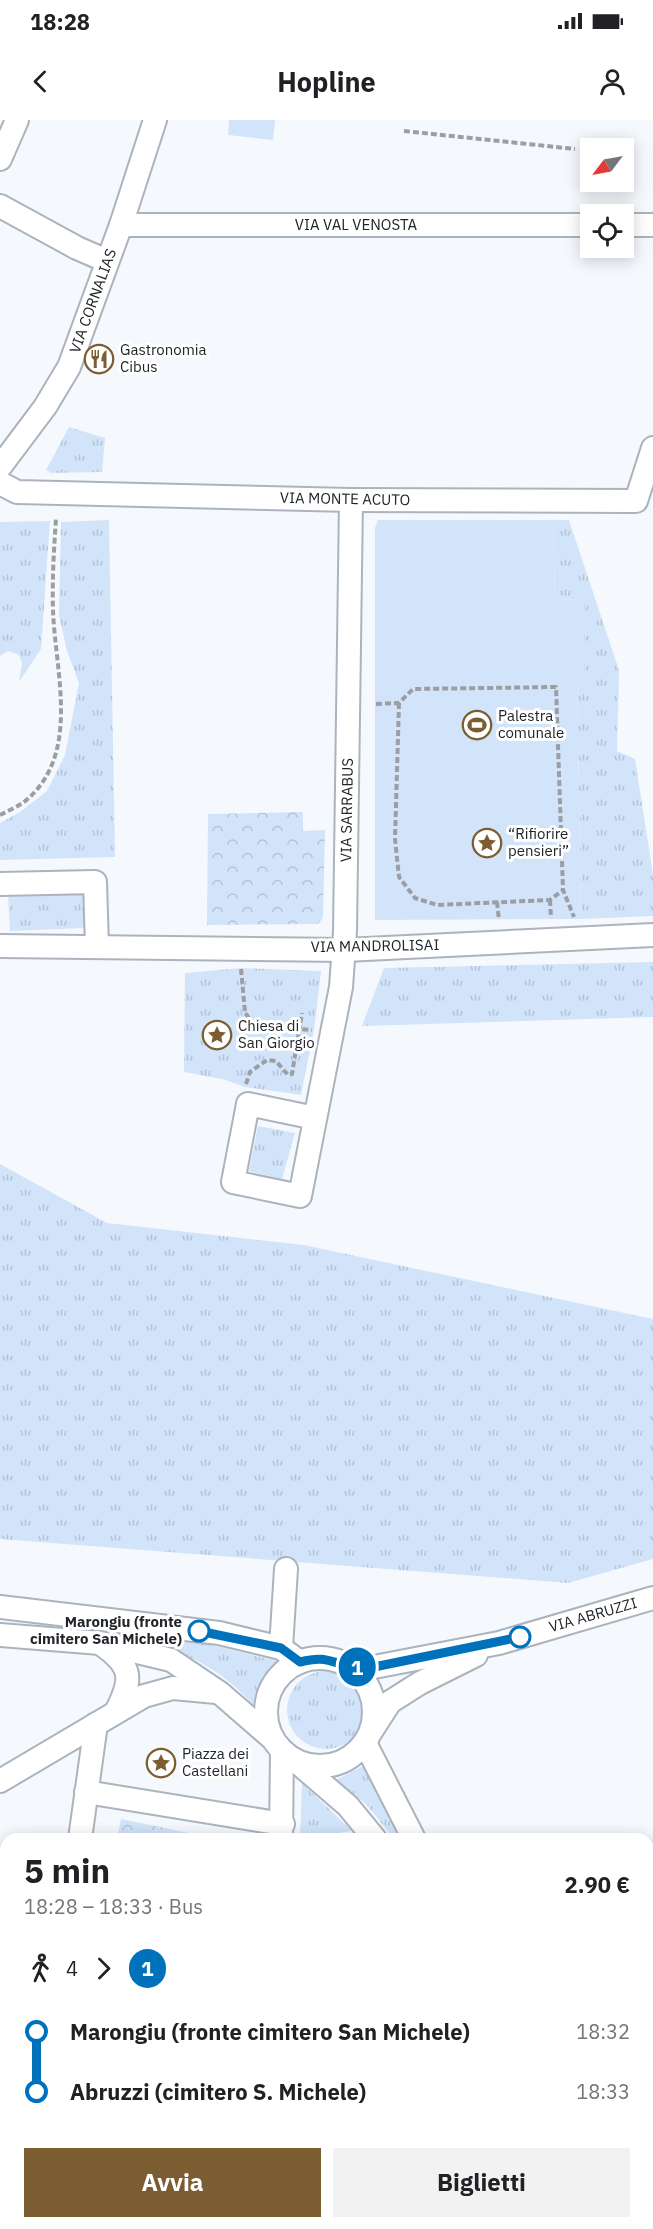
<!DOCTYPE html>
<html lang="it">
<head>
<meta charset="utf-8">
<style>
  body { margin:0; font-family:"IBM Plex Sans",sans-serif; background:#f2f2f2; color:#202124; height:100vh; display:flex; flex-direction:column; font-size:22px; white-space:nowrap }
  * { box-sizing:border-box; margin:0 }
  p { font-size:20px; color:#757577 }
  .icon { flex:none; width:33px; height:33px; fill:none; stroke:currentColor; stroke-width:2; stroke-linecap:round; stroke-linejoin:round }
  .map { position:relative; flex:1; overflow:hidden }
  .details { position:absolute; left:0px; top:1713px; width:654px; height:396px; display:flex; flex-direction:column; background:#fff; border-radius:18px 18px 0 0; box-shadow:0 3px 15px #0003 }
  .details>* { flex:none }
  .badge { padding:0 12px; border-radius:20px; font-size:21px; line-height:39px }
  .needle { width:39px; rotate:238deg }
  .fabs { position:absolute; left:580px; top:18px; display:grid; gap:12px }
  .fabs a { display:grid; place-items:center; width:54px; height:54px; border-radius:0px; background:#fff; box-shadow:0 3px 15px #0003; font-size:30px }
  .map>.badge { position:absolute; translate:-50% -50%; box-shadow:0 0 0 3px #fff }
  .legs { display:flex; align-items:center; gap:9px; height:66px; padding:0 24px; font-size:20px }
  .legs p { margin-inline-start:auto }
  .headline { display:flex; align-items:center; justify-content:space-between; height:102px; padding:0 24px }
  h1 { font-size:33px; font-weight:800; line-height:45px }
  .primary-button { display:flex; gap:12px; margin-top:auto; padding:12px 24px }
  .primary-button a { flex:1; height:69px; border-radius:0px; background:#7c5d32; color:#fff; font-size:24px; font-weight:800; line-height:69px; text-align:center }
  .primary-button a+a { background:#f2f2f2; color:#202124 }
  ul { padding:0 24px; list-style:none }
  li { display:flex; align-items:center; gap:21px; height:60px; font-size:22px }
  li i { display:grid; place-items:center; width:9px; height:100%; margin:0 8px; background:currentColor }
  li i::after { content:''; width:15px; height:15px; margin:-8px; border:4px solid; border-radius:50%; background:#fff }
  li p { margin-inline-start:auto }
  li:first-child i { background:linear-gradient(#0000 50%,currentColor 0) }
  li:last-child i { background:linear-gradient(currentColor 50%,#0000 0) }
  .status { display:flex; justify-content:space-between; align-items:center; height:42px; padding:0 30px; background:#fff; direction:ltr }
  .status svg { height:16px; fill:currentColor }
  header { display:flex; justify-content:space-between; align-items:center; height:78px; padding:0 24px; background:#fff; font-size:27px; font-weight:800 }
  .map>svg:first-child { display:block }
  .grass { fill:url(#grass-tufts) }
  .cemetery { fill:url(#cemetery-stones) }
  .park { fill:url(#park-crowns) }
  .garden { fill:#d2e4fa }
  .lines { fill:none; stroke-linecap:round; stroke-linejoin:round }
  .minor-casing { stroke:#abb4be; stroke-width:26 }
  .path { stroke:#9b9ea2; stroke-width:4; stroke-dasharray:6 3; stroke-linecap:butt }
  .minor { stroke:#fff; stroke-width:22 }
  .line-1-casing { stroke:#fff; stroke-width:14 }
  .line-1 { stroke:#0072bc; stroke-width:9 }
  .stop-1-dot { fill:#fff; stroke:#0072bc; stroke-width:3 }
  .labels { text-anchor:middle; stroke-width:6; stroke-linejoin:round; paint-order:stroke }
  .street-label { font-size:15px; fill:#212428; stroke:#fff }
  .poi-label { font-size:15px; fill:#212428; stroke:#fff; text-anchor:start }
  .stop-label { font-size:15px; font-weight:bold; fill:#212428; stroke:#fff; text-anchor:end }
</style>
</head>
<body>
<div class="status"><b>18:28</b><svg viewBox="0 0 49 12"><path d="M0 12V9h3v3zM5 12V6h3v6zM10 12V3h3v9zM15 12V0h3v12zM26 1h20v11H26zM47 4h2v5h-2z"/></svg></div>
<header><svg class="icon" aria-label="back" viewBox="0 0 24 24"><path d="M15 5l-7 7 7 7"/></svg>Hopline<svg class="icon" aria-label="person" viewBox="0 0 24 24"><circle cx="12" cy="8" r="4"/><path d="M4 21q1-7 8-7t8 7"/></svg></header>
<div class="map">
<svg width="653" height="2109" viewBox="0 0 653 2109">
  <defs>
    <pattern id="grass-tufts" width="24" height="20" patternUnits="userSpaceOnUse" patternTransform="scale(1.5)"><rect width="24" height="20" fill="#d2e4fa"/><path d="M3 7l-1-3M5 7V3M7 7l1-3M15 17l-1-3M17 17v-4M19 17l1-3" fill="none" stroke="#b4c3d6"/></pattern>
    <pattern id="cemetery-stones" width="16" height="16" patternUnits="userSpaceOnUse" patternTransform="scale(1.5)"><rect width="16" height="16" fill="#d2e4fa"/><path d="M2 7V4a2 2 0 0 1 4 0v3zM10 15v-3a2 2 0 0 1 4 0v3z" fill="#b4c3d6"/></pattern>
    <pattern id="park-crowns" width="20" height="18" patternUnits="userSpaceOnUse" patternTransform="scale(1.5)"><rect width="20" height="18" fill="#d2e4fa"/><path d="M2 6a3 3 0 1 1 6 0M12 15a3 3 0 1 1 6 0" fill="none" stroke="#b4c3d6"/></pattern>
  </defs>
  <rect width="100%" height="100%" fill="#f5f9fd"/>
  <g class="grass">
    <path d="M69,307L105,318L102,352L51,353L46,350Z"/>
    <path d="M109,400L115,737L0,740V703L20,692L47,671L65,635L79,563L67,531L59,495L61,402Z"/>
    <path d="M553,400H569L619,550L617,631L635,639L653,755V796L581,799L577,551L584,550V480L555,479Z"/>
    <path d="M50,401L41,529L19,562L22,543L19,535L8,531L0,536V402Z"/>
    <path d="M84,773L85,808L10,811L8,774Z"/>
    <path d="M653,842V897L362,906L384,848Z"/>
    <path d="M241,848L321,851L314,911L301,975L245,967L226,960L184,952L185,853Z"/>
    <path d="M258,1006L295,1013L282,1059L249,1051Z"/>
    <path d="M0,1044L107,1103L304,1125L653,1199V1439L568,1463L0,1419Z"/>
    <path d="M80,1502L182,1518L282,1542L266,1556L253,1585C208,1532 147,1519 80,1510Z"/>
    <circle cx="326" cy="1590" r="39"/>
    <path d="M369,1643L379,1677L403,1719H394L367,1685L336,1660Z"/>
    <path d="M302,1663L351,1710V1711L300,1719Z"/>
  </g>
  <path class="cemetery" d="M0,1855L6,1856V2103H614L618,2109H0Z"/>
  <g class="park">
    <path d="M303,692V711L325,710L323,798L318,804L207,805L208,694Z"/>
    <path d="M121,1699L218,1719H117Z"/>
  </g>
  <g class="garden">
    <path d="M229,0H275L273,20L228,15Z"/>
    <path d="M378,400H553L555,479L584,480V550L577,551L581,799L375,800V408Z"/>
  </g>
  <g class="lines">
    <g class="minor-casing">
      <g id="minor">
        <path d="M0,39L17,0"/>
        <path d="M0,86L77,128L107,141"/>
        <path d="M121,105H591"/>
        <path d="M624,105H653"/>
        <path d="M0,347L45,287L69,247L121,105L155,0"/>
        <path d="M0,363L17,372L351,380L636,381L653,328"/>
        <path d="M0,764L95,762L97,827"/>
        <path d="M0,826L345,830L653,815"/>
        <path d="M315,998L248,984L233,1062L300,1076L341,867L345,811L351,380"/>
        <path d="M0,1487L219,1513L281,1528L300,1542"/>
        <path d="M0,1515L100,1523L171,1540L220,1573L273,1619"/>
        <path d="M104,1526C133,1547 132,1560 117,1590"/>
        <path d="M281,1528L286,1449"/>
        <circle cx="320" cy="1592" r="54"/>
        <path d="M350,1547H374L499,1523L653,1478"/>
        <path d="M372,1610L390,1582L420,1563L476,1535"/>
        <path d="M365,1623L414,1719"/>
        <path d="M297,1642L348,1686L375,1719"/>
        <path d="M0,1661L144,1576L173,1568L216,1572"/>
        <path d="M86,1672L283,1704"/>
        <path d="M80,1719L96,1604"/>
        <path d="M281,1719L282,1631"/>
        <path d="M648,2076L653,2084"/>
        <path d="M637,2103L641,2109"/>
      </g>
    </g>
    <g class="path">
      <path d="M404,11L575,29"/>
      <path d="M399,583L395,719L399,757L415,778L437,785L550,780L563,770"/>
      <path d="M376,584L399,583L413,569L556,567L563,770L574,797"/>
      <path d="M0,695C8,691 17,687 24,682C82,636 55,552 53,490C52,460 54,429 56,398"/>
      <path d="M550,780L551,798"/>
      <path d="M497,782L499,800"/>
      <path d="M241,849L245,892L253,905L312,910"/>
      <path d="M246,964L250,952L267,940L276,941L288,955L292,954L302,893"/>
      <path d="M0,1885L6,1886"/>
      <path d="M390,2103L418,2109"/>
      <path d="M586,2103L590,2109"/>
      <path d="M115,2109L117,2103"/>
      <path d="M360,2109L361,2103"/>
    </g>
    <use href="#minor" class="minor"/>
  </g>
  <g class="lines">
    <g class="line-1-casing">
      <path id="line-1" d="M199,1511L281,1528L300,1542C325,1536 327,1541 349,1546C357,1548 366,1547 374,1547L520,1517"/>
    </g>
    <use href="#line-1" class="line-1"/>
  </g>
  <defs>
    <g id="restaurant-ring" transform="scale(1.5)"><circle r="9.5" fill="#fff" stroke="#7c5d32" stroke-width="1.5"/><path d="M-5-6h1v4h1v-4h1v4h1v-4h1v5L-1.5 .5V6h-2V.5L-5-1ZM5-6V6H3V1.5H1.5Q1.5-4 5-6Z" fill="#7c5d32"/></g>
    <g id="stadium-ring" transform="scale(1.5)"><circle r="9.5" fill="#fff" stroke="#7c5d32" stroke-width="1.5"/><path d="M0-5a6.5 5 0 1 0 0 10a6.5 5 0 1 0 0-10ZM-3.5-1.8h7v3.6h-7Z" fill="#7c5d32"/></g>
    <g id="sight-ring" transform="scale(1.5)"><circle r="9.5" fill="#fff" stroke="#7c5d32" stroke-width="1.5"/><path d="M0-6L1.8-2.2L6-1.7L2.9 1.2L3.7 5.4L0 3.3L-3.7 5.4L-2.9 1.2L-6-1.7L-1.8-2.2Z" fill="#7c5d32"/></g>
  </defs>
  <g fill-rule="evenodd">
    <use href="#restaurant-ring" x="99" y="239"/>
    <use href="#stadium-ring" x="477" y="605"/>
    <use href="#sight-ring" x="487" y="723"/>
    <use href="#sight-ring" x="217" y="915"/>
    <use href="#sight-ring" x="161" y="1643"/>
  </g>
  <g class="stop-1-dot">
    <circle cx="199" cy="1511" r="10"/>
    <circle cx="520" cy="1517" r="10"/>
  </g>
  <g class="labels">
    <g class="street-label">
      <text x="356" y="110">VIA VAL VENOSTA</text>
      <text transform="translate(93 181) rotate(-70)" y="5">VIA CORNALIAS</text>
      <text transform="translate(345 379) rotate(1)" y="5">VIA MONTE ACUTO</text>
      <text transform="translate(347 690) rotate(-89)" y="5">VIA SARRABUS</text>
      <text transform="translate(375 826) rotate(-1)" y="5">VIA MANDROLISAI</text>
      <text transform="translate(593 1495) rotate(-16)" y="5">VIA ABRUZZI</text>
    </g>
    <g class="poi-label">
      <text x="120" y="235">Gastronomia<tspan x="120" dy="17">Cibus</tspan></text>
      <text x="498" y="601">Palestra<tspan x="498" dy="17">comunale</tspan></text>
      <text x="508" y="719">“Rifiorire<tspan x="508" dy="17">pensieri”</tspan></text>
      <text x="238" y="911">Chiesa di<tspan x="238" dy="17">San Giorgio</tspan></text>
      <text x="182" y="1639">Piazza dei<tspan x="182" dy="17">Castellani</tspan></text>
    </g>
    <g class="stop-label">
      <text x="182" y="1507">Marongiu (fronte<tspan x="182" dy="17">cimitero San Michele)</tspan></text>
    </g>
  </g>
</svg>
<div class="fabs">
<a><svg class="needle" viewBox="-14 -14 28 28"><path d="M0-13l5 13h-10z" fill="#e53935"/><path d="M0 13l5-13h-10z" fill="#757577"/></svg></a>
<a><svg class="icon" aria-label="locate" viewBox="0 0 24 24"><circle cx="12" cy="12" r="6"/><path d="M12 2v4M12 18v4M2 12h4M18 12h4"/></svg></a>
</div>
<b class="badge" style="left:357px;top:1547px;background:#0072bc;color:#fff">1</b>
<section class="details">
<div class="headline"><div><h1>5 min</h1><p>18:28 – 18:33 · Bus</p></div><b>2.90 €</b></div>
<div class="legs"><svg class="icon" aria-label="walk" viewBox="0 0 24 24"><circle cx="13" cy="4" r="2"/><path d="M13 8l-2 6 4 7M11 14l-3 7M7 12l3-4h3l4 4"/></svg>4<svg class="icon" aria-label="forward" viewBox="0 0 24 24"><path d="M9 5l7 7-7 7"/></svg><b class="badge" style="background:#0072bc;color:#fff">1</b></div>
<ul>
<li><i style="color:#0072bc"></i><b>Marongiu (fronte cimitero San Michele)</b><p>18:32</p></li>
<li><i style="color:#0072bc"></i><b>Abruzzi (cimitero S. Michele)</b><p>18:33</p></li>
</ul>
<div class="primary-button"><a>Avvia</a><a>Biglietti</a></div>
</section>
</div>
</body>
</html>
